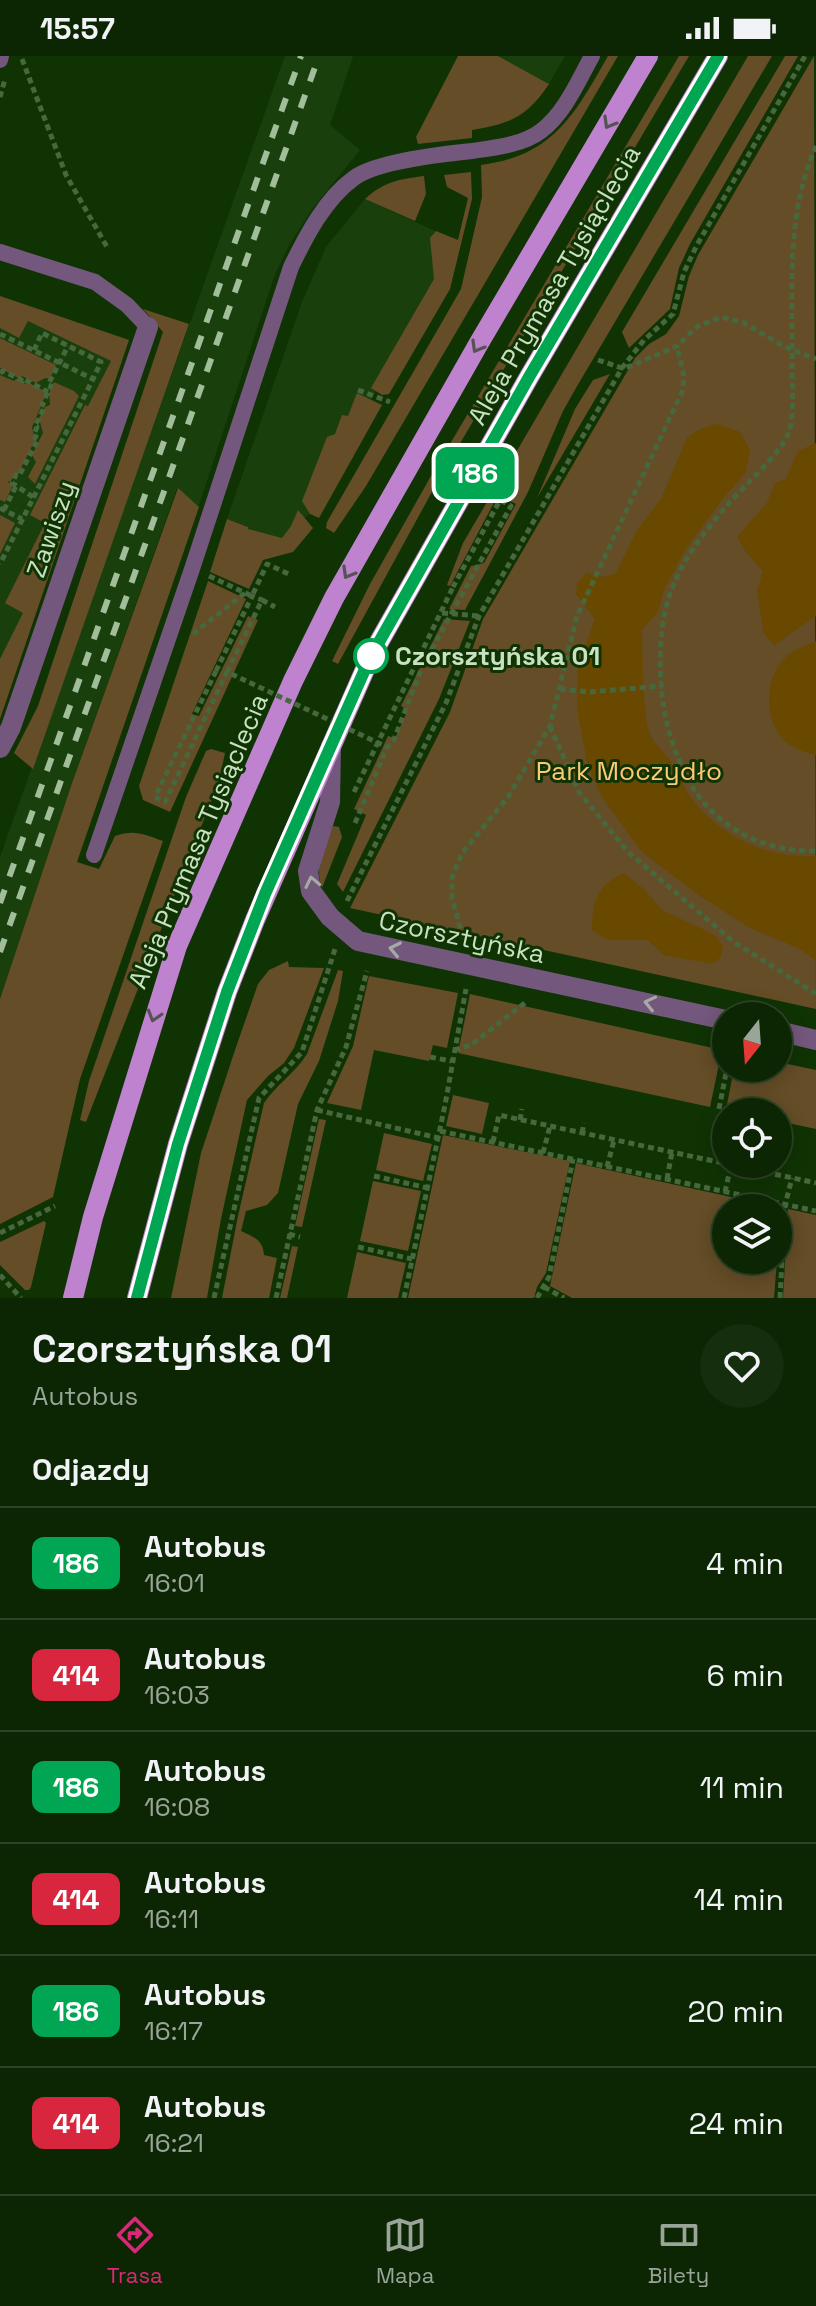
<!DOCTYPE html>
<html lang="pl">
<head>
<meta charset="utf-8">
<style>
  body { margin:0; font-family:"Space Grotesk",sans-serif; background:#152e0d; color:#f1f3f6; height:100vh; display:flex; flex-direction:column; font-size:30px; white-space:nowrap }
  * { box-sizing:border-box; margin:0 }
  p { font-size:26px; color:#9aa59a }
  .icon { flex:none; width:44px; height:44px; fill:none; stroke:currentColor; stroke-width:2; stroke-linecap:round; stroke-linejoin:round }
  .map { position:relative; height:1242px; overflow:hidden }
  .side { display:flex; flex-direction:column; background:#0c2603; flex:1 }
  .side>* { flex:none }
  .badge { padding:0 16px; border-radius:12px; font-size:28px; line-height:52px }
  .needle { width:52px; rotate:197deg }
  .tools { position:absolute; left:712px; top:946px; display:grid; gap:16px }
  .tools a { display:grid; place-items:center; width:80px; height:80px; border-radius:50%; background:#0c2603; box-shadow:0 4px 20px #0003,0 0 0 2px #2c4325; font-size:40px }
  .map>.badge { position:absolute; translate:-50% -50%; box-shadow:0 0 0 4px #fff }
  h2 { padding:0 32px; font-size:30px; line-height:72px }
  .round { display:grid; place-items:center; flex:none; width:84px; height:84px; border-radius:42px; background:#152e0d }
  .overview { display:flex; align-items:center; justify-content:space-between; height:136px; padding:0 32px }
  h1 { font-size:38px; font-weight:700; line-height:60px }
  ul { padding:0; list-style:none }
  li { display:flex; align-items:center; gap:24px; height:112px; padding:0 32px; border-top:2px solid #2c4325 }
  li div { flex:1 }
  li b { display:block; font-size:30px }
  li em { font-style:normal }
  li .badge { min-width:88px; font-weight:700; text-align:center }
  .status { display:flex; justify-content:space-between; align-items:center; height:56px; padding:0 40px; background:#0c2603; direction:ltr }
  .status svg { height:22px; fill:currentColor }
  .menu { display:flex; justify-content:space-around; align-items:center; height:112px; border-top:2px solid #2c4325; background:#0c2603; font-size:22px; color:#9aa59a }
  .menu a { display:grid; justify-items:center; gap:4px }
  .menu .on { color:#db2777 }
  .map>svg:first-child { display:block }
  .built { fill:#19400c }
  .green { fill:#644d27 }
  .forest { fill:#694800 }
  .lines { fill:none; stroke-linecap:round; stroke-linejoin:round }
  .path { stroke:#47683d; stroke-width:5; stroke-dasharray:6 4; stroke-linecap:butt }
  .lane { stroke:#74577c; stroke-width:16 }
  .street { stroke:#74577c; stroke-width:20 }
  .primary { stroke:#be82ce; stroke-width:20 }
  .rail { stroke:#a1bd99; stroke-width:6; stroke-dasharray:14 14; stroke-linecap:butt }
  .path-bridge { stroke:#47683d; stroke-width:5; stroke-dasharray:6 4; stroke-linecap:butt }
  .oneway { stroke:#565355 }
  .oneway2 { stroke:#a6aaa5 }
  .line-casing { stroke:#fff; stroke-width:18 }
  .line { stroke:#00a651; stroke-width:12 }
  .stop-dot { fill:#fff; stroke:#00a651; stroke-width:4 }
  .labels { text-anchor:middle; stroke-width:6; stroke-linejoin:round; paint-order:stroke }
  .street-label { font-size:26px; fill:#c8e2c1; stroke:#103304 }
  .stop-label { font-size:26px; font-weight:bold; fill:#c8e2c1; stroke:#103304; text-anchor:start }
  .park-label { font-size:26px; fill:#fcc974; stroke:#103304 }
</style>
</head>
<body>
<div class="status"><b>15:57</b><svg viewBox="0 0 49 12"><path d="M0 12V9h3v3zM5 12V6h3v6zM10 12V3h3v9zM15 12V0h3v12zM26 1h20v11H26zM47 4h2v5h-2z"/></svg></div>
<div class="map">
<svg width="816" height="1242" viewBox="0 0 816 1242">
  <rect width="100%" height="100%" fill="#103304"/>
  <g class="built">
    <path d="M285,0H353L330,69L360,94L313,152L289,189L274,221L197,455L177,432L71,730L0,943V801Z"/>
    <path d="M498,0H565L549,28Z"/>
    <path d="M365,143L457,185L375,335L325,441L286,483L247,473V470L227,463L302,246L326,191Z"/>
    <path d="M0,240L129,284L0,663Z"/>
  </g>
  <g class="green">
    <path d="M458,0H498L549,28C527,61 510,68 472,74V82L418,88L416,81Z"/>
    <path d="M608,0H618L366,430L334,477L326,472L327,466L461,233L482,141L481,109C553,100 575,58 608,0Z"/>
    <path d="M679,0H689L439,423L338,608L332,605L370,528L431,420Z"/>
    <path d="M748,0H772L576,332L563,355L528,436L465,554L449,553L471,510L484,507L516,448L498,439L450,530L447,529L463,487Z"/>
    <path d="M785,0H798L690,188L679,212L670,253L629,292L622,276Z"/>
    <path d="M814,0L816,953L350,852L450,656L483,563L635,302L649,288L666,278L679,260L689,220L698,199Z"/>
    <path d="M471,116L472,143L450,233L389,338L382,339L371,332L434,223L430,182L436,175L458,184L468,142L447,131L444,119Z"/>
    <path d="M424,120L426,138L415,165L365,143C383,126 400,123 424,120Z"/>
    <path d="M0,240L129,284L0,663V603L23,557L5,547L45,467L30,459L85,349L88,350L111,305L28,265L19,282L0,272Z"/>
    <path d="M143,253L189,268L33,713L14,697L38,650L163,276Z"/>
    <path d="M0,282L56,309L50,323L45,322L36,327L22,320L20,323L0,312Z"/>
    <path d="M610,318L537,442L575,353L593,324Z"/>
    <path d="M0,319L14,325L16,323L25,328L27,326L47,336L32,371L35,384L18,418L16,417L11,425L7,426L13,429L5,446L0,444Z"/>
    <path d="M54,326L74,335L79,340L35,428L28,421L36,406L32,399L43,377L39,362L45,351L50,349L49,337Z"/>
    <path d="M357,337L382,349L319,462L310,458L302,445L327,381L335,378L342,359L348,360Z"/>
    <path d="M178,432L199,451L77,806L99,813L115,780C134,773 144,778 163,785L80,1023L53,1141L0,1168V943L71,730Z"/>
    <path d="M298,454L313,472L293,496L263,504L249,533L210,516L227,463L248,471V473L282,482L291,470Z"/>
    <path d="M0,459L15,467L0,498Z"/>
    <path d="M208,525L246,543L192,658L199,660L248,560L258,564L170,756L143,744L139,730Z"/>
    <path d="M444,563L470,565L439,643L343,836L337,828L366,759L354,753L388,680L395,682L408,654L401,650Z"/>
    <path d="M211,693L225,697L219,725L86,1066L80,1064L89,1025L186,741L206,695Z"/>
    <path d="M333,770L339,771L342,781L322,832C314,809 324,790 333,770Z"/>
    <path d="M288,905L289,911L324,912L294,992L284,1007L268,1020L247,1044L221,1163L207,1242H171L201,1097L236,991L258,928L269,914Z"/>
    <path d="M338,914L343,915L338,945L319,1005L298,1048L278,1137L267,1149L246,1155L241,1175C253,1181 263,1183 264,1199L277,1202L269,1242H222L238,1160L264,1047C276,1029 295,1017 307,998Z"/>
    <path d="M369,920L458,937L447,992L433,989L429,1005L374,994L361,1054L327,1047L353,990Z"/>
    <path d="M470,938L722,994L710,1051L458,997Z"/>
    <path d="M778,1006L816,1014V1073L778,1065V1056L726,1054L734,1012H778Z"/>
    <path d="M453,1039L489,1047L482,1078L446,1070Z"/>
    <path d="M319,1063L326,1064L302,1171L295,1170Z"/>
    <path d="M384,1077L432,1088L423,1125L376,1114Z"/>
    <path d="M443,1079L570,1105L546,1217L537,1231L534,1242H408Z"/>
    <path d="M576,1107L781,1152L778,1187V1152H726V1204H777L774,1242H572L550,1230Z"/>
    <path d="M373,1125L421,1135L408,1195L360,1185Z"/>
    <path d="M788,1153L816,1159V1242H783Z"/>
    <path d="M44,1165L46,1167L31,1231L29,1234H25L0,1209V1186Z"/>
    <path d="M292,1190L298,1191L287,1242H280Z"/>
    <path d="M357,1196L406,1207L398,1242H347Z"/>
  </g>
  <g class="forest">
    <path d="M717,368L740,376L750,394L746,416L721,445L685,494L664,534L658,556L642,574C643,596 642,660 650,678C654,688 665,698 672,707C680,719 684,733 693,744C720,780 770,804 816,800V904L798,892L750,872L697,838L641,795L602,741L588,710L577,653L578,611L595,563L576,538L577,527L587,517L604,521L616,517L636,476L662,441L687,382L700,373Z"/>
    <path d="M816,387V560L774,589L764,578L757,535L763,515L746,496L737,481L767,447L775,427L786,423L798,395Z"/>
    <path d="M816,585V699H815C804,696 789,691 782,682C763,659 765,619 787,600C795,593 807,589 816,585Z"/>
    <path d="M623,817L644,833L662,854L715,879L723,891L721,901L712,908L664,899L648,884H608L592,874C592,846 597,830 623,817Z"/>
  </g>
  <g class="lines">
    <g class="path">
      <path d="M22,3L66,119L107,191"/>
      <path d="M0,41L5,23"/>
      <path d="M816,90C785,160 793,237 792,312C792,329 795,363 788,378C780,398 744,430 729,447C676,509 656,545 661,628C664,664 672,694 690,726C715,772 764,796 816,795"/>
      <path d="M0,278L93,323L0,508"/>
      <path d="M34,294L42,277L101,306L93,323"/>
      <path d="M598,304L622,312L631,310L677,290L698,270L722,261L744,267L785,291L816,303"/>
      <path d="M0,317L3,315L23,325L24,323L48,336"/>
      <path d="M358,334L390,346"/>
      <path d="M33,441L12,427L16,419L19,420L38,383L35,382L37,377L35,376L37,371L35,370L45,350L42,348L51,330L48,329L68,290"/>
      <path d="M0,452L22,463"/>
      <path d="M4,454L16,430"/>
      <path d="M209,520L252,540L267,508L291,519"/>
      <path d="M442,557L479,560"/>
      <path d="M193,578L245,537"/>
      <path d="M216,615L252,540L262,544"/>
      <path d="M227,616L262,544L275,551"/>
      <path d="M560,633L589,636L662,630"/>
      <path d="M550,670L579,736L628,796L734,886L816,938"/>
      <path d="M354,736L453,531"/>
      <path d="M355,767L387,691"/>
      <path d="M347,845L446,647L479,560L622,312L644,284L673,258L684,216L697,189L805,0"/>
      <path d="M463,882L452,842V822L462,797L508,741L550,670L577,560L682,336L684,321L677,290"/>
      <path d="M454,994L471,989L526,946"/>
      <path d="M430,1001L451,1005"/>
      <path d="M719,1053L727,1012"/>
      <path d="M317,1054L439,1082"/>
      <path d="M520,1064L522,1053"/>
      <path d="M440,1075L816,1155"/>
      <path d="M582,1077L584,1067"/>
      <path d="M493,1086L499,1059L816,1127"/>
      <path d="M543,1097L550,1070"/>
      <path d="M607,1111L614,1084"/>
      <path d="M374,1120L428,1132"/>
      <path d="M667,1123L672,1096"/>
      <path d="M725,1136L731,1109"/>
      <path d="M0,1177L55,1150"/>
      <path d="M289,1178L300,1181"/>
      <path d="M358,1191L412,1203"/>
      <path d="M0,1219L21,1242"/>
      <path d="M544,1231L564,1242"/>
      <path d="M214,1242L259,1042L302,996L335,893"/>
      <path d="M276,1242L317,1054L346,991L367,915"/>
      <path d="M404,1242L445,1049L466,933"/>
      <path d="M537,1242L549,1221L573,1103"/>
      <path d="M780,1242L785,1149L792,1122"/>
    </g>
    <g class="lane">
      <path d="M0,4L1,0"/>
      <path d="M0,196L95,226L127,249L148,271"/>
      <path d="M94,799L192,513L291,211C306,180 325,143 354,122C377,105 442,98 472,95C493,92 523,89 541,75C565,57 578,25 592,0"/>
    </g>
    <g class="street">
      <path d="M331,690L330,746L308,815L311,835L330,861L358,885L726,964"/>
      <path d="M0,692L11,671L148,271"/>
      <path d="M778,975L816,984"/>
    </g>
    <g class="primary">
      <path d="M73,1242L93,1161L177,890L293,625L334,542L479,287L648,0"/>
      <path d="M137,1242L178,1088L227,936L255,864L370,602L529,321L718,0"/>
    </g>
    <g class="rail">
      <path d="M0,847L301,0"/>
      <path d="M0,896L319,0"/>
    </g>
    <path class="path-bridge" d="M216,615L155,741L165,746L227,616L387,691L393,686L423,609L511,450L500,444L453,531"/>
  </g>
  <defs><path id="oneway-chevron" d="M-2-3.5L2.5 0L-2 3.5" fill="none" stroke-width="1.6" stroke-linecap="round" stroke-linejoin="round" transform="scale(2)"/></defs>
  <g class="oneway">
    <use href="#oneway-chevron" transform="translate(609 67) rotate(120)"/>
    <use href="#oneway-chevron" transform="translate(477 291) rotate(120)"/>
    <use href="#oneway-chevron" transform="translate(348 517) rotate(120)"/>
    <use href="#oneway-chevron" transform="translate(154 960) rotate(107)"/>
  </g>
  <g class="oneway2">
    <use href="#oneway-chevron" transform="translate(312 826) rotate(-102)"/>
    <use href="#oneway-chevron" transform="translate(395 893) rotate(-168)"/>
    <use href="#oneway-chevron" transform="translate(650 947) rotate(-167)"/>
  </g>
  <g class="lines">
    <g class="line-casing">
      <path id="line" d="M137,1242L178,1088L227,936L265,838L370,602L529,321L718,0"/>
    </g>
    <use href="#line" class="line"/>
  </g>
  <circle class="stop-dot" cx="371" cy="600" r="16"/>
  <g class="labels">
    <g class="street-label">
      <text transform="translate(554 229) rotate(-60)" y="9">Aleja Prymasa Tysiąclecia</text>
      <text transform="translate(51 473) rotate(-71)" y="9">Zawiszy</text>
      <text transform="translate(198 785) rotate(-67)" y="9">Aleja Prymasa Tysiąclecia</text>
      <text transform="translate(462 881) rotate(12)" y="9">Czorsztyńska</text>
    </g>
    <g class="stop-label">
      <text x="395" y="609">Czorsztyńska 01</text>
    </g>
    <g class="park-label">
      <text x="629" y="724">Park Moczydło</text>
    </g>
  </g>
</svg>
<div class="tools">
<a><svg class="needle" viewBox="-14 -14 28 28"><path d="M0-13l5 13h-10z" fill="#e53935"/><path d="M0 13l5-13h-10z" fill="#9aa59a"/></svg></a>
<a><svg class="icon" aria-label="locate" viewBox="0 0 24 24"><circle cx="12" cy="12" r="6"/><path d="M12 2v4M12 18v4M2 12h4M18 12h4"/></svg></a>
<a><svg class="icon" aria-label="layers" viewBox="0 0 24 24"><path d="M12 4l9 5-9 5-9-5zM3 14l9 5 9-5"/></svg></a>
</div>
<b class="badge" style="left:475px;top:417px;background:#00a651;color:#fff">186</b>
</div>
<section class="side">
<div class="overview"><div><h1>Czorsztyńska 01</h1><p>Autobus</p></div><a class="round"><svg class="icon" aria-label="heart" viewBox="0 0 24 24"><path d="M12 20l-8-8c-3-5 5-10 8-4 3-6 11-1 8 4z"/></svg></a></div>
<h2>Odjazdy</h2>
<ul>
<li><span class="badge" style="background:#00a651;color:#fff">186</span><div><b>Autobus</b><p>16:01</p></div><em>4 min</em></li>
<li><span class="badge" style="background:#d7263d;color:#fff">414</span><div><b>Autobus</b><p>16:03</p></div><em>6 min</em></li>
<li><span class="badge" style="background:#00a651;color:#fff">186</span><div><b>Autobus</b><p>16:08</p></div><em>11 min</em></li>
<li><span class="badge" style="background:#d7263d;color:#fff">414</span><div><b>Autobus</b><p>16:11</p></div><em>14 min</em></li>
<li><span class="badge" style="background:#00a651;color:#fff">186</span><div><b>Autobus</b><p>16:17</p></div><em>20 min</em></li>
<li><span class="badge" style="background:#d7263d;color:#fff">414</span><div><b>Autobus</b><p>16:21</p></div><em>24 min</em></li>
</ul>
</section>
<nav class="menu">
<a class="on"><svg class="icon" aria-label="directions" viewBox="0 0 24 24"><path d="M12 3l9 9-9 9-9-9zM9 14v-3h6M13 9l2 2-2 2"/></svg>Trasa</a>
<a><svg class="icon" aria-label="map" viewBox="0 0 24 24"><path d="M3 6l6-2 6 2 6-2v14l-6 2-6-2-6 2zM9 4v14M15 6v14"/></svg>Mapa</a>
<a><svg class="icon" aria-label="tickets" viewBox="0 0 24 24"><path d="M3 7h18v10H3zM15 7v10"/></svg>Bilety</a>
</nav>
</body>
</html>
